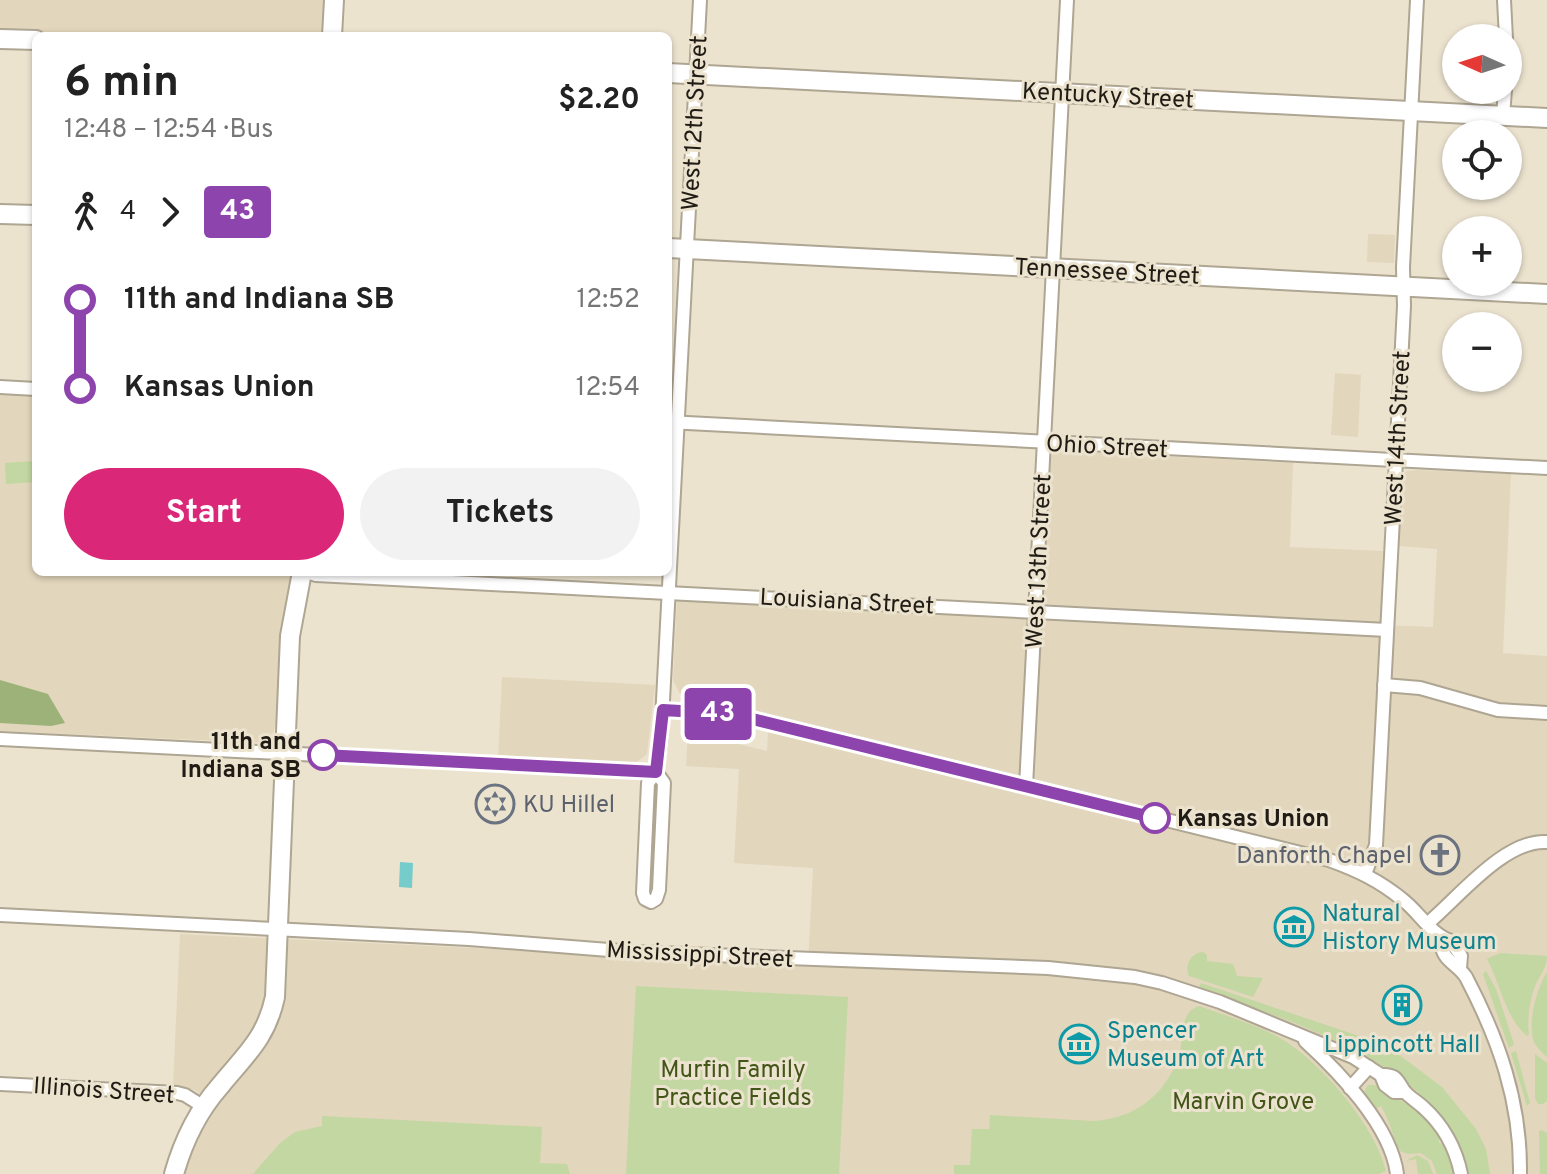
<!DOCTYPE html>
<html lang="en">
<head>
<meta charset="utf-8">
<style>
  body { margin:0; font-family:Overpass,sans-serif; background:#f2f2f2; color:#222; height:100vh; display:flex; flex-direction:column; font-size:30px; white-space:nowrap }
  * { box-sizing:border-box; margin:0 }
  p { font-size:26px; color:#767676 }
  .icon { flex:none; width:44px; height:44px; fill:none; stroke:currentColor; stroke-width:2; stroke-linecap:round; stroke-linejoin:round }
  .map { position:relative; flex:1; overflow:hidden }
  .panel { position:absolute; left:32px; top:32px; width:640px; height:544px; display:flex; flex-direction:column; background:#fff; border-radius:12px; box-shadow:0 2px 6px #0004 }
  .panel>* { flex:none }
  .badge { padding:0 16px; border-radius:6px; font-size:28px; line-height:52px }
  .needle { width:52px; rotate:273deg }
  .buttons { position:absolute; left:1442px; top:24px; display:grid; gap:16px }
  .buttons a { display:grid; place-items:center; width:80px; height:80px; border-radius:50%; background:#fff; box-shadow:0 2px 6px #0004; font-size:40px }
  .map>.badge { position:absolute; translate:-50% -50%; box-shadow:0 0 0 4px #fff }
  .legs { display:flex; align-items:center; gap:12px; height:88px; padding:0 32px; font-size:26px }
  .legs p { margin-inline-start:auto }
  .overview { display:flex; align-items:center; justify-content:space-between; height:136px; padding:0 32px }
  h1 { font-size:44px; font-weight:700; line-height:60px }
  .action { display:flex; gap:16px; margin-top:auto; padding:16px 32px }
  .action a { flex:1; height:92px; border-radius:48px; background:#db2777; color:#fff; font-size:32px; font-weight:700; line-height:92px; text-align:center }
  .action a+a { background:#f2f2f2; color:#222 }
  ul { padding:0 32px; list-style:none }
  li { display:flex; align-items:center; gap:28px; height:88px; font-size:30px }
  li i { display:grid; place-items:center; width:12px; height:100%; margin:0 10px; background:currentColor }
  li i::after { content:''; width:20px; height:20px; margin:-10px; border:6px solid; border-radius:50%; background:#fff }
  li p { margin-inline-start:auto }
  li:first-child i { background:linear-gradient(#0000 50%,currentColor 0) }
  li:last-child i { background:linear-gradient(currentColor 50%,#0000 0) }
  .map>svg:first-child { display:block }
  .built { fill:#e2d6bc }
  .green { fill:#c2d7a1 }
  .forest { fill:#9cb279 }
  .water { fill:#76cbcb }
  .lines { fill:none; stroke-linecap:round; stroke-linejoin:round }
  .street-casing { stroke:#aea592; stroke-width:16 }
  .secondary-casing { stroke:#aea592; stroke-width:22 }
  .street { stroke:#fff; stroke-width:12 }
  .secondary { stroke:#fff; stroke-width:18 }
  .line-1-casing { stroke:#fff; stroke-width:18 }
  .line-1 { stroke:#8e44ad; stroke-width:12 }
  .stop-1-dot { fill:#fff; stroke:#8e44ad; stroke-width:4 }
  .labels { text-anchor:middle; stroke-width:6; stroke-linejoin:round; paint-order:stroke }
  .street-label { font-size:24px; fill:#201c15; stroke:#ece3cf }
  .stop-label { font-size:24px; font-weight:bold; fill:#201c15; stroke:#ece3cf; text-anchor:end }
  .worship-label { font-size:24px; fill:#5b616d; stroke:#ece3cf; text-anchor:start }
  .culture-label { font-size:24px; fill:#0d838f; stroke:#ece3cf; text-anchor:start }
  .park-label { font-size:24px; fill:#425618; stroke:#ece3cf }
</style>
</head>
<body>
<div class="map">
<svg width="1547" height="1174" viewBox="0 0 1547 1174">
  <rect width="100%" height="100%" fill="#ece3cf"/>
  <g class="built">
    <path d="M0,0H334L332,36H36L0,39Z"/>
    <path d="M1368,234L1395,235L1394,263L1367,262Z"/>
    <path d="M1335,373L1361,375L1358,437L1331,435Z"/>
    <path d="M0,394L36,395V572H294L281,706L270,743L0,731Z"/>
    <path d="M1061,451L1293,463L1290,547L1383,551L1380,625L1433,627L1437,549L1399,546L1402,475L1407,471L1417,470L1511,474L1503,653L1547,656V1174H183L201,1134L218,1105L194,1090L173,1085L180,934L808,964L813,868L734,863L739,769L686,766L688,732L767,751L769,716L743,707L690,699L680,694L673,680L677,599L686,596L878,611L1042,619L1050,457L1056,452Z"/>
    <path d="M502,677L655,685L647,754L638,761L630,764L498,759Z"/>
  </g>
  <g class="green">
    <path d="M36,461V482L6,484L5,463Z"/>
    <path d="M1203,952L1207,955V961L1233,964L1237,976L1263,978L1253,997L1189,976C1184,964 1192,953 1203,952Z"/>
    <path d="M1500,953L1547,956C1547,967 1540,975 1535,986C1529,1002 1527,1020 1529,1034L1527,1036C1505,1017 1501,985 1487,959Z"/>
    <path d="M1486,971L1496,989L1514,1044L1509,1048L1483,974Z"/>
    <path d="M1547,972V1057C1542,1052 1537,1048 1534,1042C1527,1023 1537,988 1547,972Z"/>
    <path d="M1201,983L1362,1037L1402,1057L1442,1087L1476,1129L1486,1149L1490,1174H1468C1449,1066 1288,1021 1199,988Z"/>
    <path d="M636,986L848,997L839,1174H626Z"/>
    <path d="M1199,1006C1226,1016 1255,1024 1280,1038C1320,1061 1375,1125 1386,1171L1379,1174H954V1165H970L972,1129H989L990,1115L1093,1121C1131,1119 1159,1100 1175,1066H1177C1185,1048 1176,1013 1199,1006Z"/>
    <path d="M1516,1051L1530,1103L1527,1106L1511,1053Z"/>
    <path d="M1535,1054L1547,1063V1101L1543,1104H1538L1535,1098Z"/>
    <path d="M1368,1085H1376L1422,1114L1439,1136V1143L1444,1144L1455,1174H1437L1432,1161L1421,1153L1408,1154L1400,1151C1393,1137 1389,1118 1381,1106L1375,1109L1364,1092Z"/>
    <path d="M322,1116L542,1127L540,1163L567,1164L570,1174H253L280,1143L295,1132L322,1126Z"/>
    <path d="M1541,1130L1547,1133V1174H1540L1539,1132Z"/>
    <path d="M1417,1155L1428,1161L1433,1174H1418L1416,1159L1406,1161Z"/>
  </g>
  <path class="forest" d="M0,680L48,694L65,723L51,726L0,723Z"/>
  <path class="water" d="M400,862L413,863L412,888L399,887Z"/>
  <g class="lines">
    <g class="street-casing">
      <g id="street">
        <path d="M1504,0L1506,38"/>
        <path d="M1503,116L1505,90"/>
        <path d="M0,387L36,389"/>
        <path d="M668,422L1547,468"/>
        <path d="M307,572L316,575L1387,630"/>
        <path d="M1384,685L1420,688L1498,710L1547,713"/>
        <path d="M663,710L732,714L756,719L1329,860C1357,870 1380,881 1403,900C1419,912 1432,936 1451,941L1461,956L1460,968"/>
        <path d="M0,739L656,772"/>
        <path d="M656,772L664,783L659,890L656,899L651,902L645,899L643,893L648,783L656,772L661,738L700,0"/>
        <path d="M1026,786L1067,0"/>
        <path d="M1365,874L1376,845L1404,306L1403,267L1417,0"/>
        <path d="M0,915L469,939L634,952L1048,968L1135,977L1162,983L1220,1002L1353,1057L1381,1075L1385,1085L1394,1092H1405"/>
        <path d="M1428,923C1459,897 1505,839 1547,842"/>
        <path d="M1441,938C1441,962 1455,961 1466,977C1499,1040 1521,1102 1520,1174"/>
        <path d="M1305,1041C1339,1072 1391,1126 1397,1174"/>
        <path d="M1381,1075C1396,1074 1397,1080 1404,1091C1409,1097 1418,1102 1424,1108C1443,1125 1456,1149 1461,1174"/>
        <path d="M0,1084L177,1093L185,1095L204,1107"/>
        <path d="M1350,1088L1369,1067"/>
      </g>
    </g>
    <g class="secondary-casing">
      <g id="secondary">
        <path d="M332,36L334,0"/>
        <path d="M0,39L36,40"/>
        <path d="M668,73L1547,118"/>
        <path d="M0,214L36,215"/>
        <path d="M668,248L1547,294"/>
        <path d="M174,1174C183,1142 198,1111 220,1086C245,1055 266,1039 275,997L290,636L302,572"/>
      </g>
    </g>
    <use href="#street" class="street"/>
    <use href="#secondary" class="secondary"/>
  </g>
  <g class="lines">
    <g class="line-1-casing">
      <path id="line-1" d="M323,755L656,772L663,710L732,714L1155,818"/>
    </g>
    <use href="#line-1" class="line-1"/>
  </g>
  <defs>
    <g id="synagogue-ring" transform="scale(2)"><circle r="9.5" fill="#ece3cf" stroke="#6b7280" stroke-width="1.5"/><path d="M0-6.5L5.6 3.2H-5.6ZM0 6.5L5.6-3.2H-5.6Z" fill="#6b7280"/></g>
    <g id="church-ring" transform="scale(2)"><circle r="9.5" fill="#ece3cf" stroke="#6b7280" stroke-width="1.5"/><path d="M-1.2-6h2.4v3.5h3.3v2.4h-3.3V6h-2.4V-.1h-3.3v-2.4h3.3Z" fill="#6b7280"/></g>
    <g id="museum-ring" transform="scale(2)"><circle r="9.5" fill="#ece3cf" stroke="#0f9aa8" stroke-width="1.5"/><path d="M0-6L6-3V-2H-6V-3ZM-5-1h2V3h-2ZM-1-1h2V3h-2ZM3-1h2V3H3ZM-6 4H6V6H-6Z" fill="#0f9aa8"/></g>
    <g id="building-ring" transform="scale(2)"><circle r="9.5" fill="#ece3cf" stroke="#0f9aa8" stroke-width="1.5"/><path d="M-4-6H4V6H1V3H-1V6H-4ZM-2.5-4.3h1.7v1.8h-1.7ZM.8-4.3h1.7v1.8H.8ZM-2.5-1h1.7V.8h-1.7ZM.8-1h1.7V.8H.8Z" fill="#0f9aa8"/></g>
  </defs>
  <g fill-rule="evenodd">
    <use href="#synagogue-ring" x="495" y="804"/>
    <use href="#church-ring" x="1440" y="855"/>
    <use href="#museum-ring" x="1294" y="927"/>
    <use href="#building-ring" x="1402" y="1005"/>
    <use href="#museum-ring" x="1079" y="1044"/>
  </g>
  <g class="stop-1-dot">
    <circle cx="323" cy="755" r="14"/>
    <circle cx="1155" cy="818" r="14"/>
  </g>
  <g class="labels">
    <g class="street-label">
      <text transform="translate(1108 95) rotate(3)" y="8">Kentucky Street</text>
      <text transform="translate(694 123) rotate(-87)" y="8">West 12th Street</text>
      <text transform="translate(1107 271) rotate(3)" y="8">Tennessee Street</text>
      <text transform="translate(1397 438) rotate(-87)" y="8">West 14th Street</text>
      <text transform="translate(1107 446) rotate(3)" y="8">Ohio Street</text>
      <text transform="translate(1038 561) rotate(-87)" y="8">West 13th Street</text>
      <text transform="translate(847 601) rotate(3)" y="8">Louisiana Street</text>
      <text transform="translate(700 954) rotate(3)" y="8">Mississippi Street</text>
      <text transform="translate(104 1090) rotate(4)" y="8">Illinois Street</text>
    </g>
    <g class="stop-label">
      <text x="301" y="749">11th and<tspan x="301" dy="28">Indiana SB</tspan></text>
      <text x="1177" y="826" text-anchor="start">Kansas Union</text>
    </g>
    <g class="worship-label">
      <text x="523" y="812">KU Hillel</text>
      <text x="1412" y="863" text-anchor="end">Danforth Chapel</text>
    </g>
    <g class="culture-label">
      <text x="1322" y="921">Natural<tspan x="1322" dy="28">History Museum</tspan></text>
      <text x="1107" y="1038">Spencer<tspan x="1107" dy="28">Museum of Art</tspan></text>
      <text x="1402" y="1052" text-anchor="middle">Lippincott Hall</text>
    </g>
    <g class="park-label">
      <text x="733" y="1077">Murfin Family<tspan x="733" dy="28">Practice Fields</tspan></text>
      <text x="1243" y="1109">Marvin Grove</text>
    </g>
  </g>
</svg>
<div class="buttons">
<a><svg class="needle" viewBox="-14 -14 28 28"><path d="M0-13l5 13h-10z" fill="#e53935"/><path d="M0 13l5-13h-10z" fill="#767676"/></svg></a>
<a><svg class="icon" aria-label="locate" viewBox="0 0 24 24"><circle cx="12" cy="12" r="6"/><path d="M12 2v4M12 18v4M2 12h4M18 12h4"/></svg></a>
<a>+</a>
<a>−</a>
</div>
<b class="badge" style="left:718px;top:714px;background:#8e44ad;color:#fff">43</b>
<section class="panel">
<div class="overview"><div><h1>6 min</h1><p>12:48 – 12:54 · Bus</p></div><b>$2.20</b></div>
<div class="legs"><svg class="icon" aria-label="walk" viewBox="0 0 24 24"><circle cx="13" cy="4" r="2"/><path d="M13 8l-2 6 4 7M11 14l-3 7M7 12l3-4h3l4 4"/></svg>4<svg class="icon" aria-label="forward" viewBox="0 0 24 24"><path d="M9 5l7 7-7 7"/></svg><b class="badge" style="background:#8e44ad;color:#fff">43</b></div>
<ul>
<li><i style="color:#8e44ad"></i><b>11th and Indiana SB</b><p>12:52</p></li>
<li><i style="color:#8e44ad"></i><b>Kansas Union</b><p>12:54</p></li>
</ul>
<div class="action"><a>Start</a><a>Tickets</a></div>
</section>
</div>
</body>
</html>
